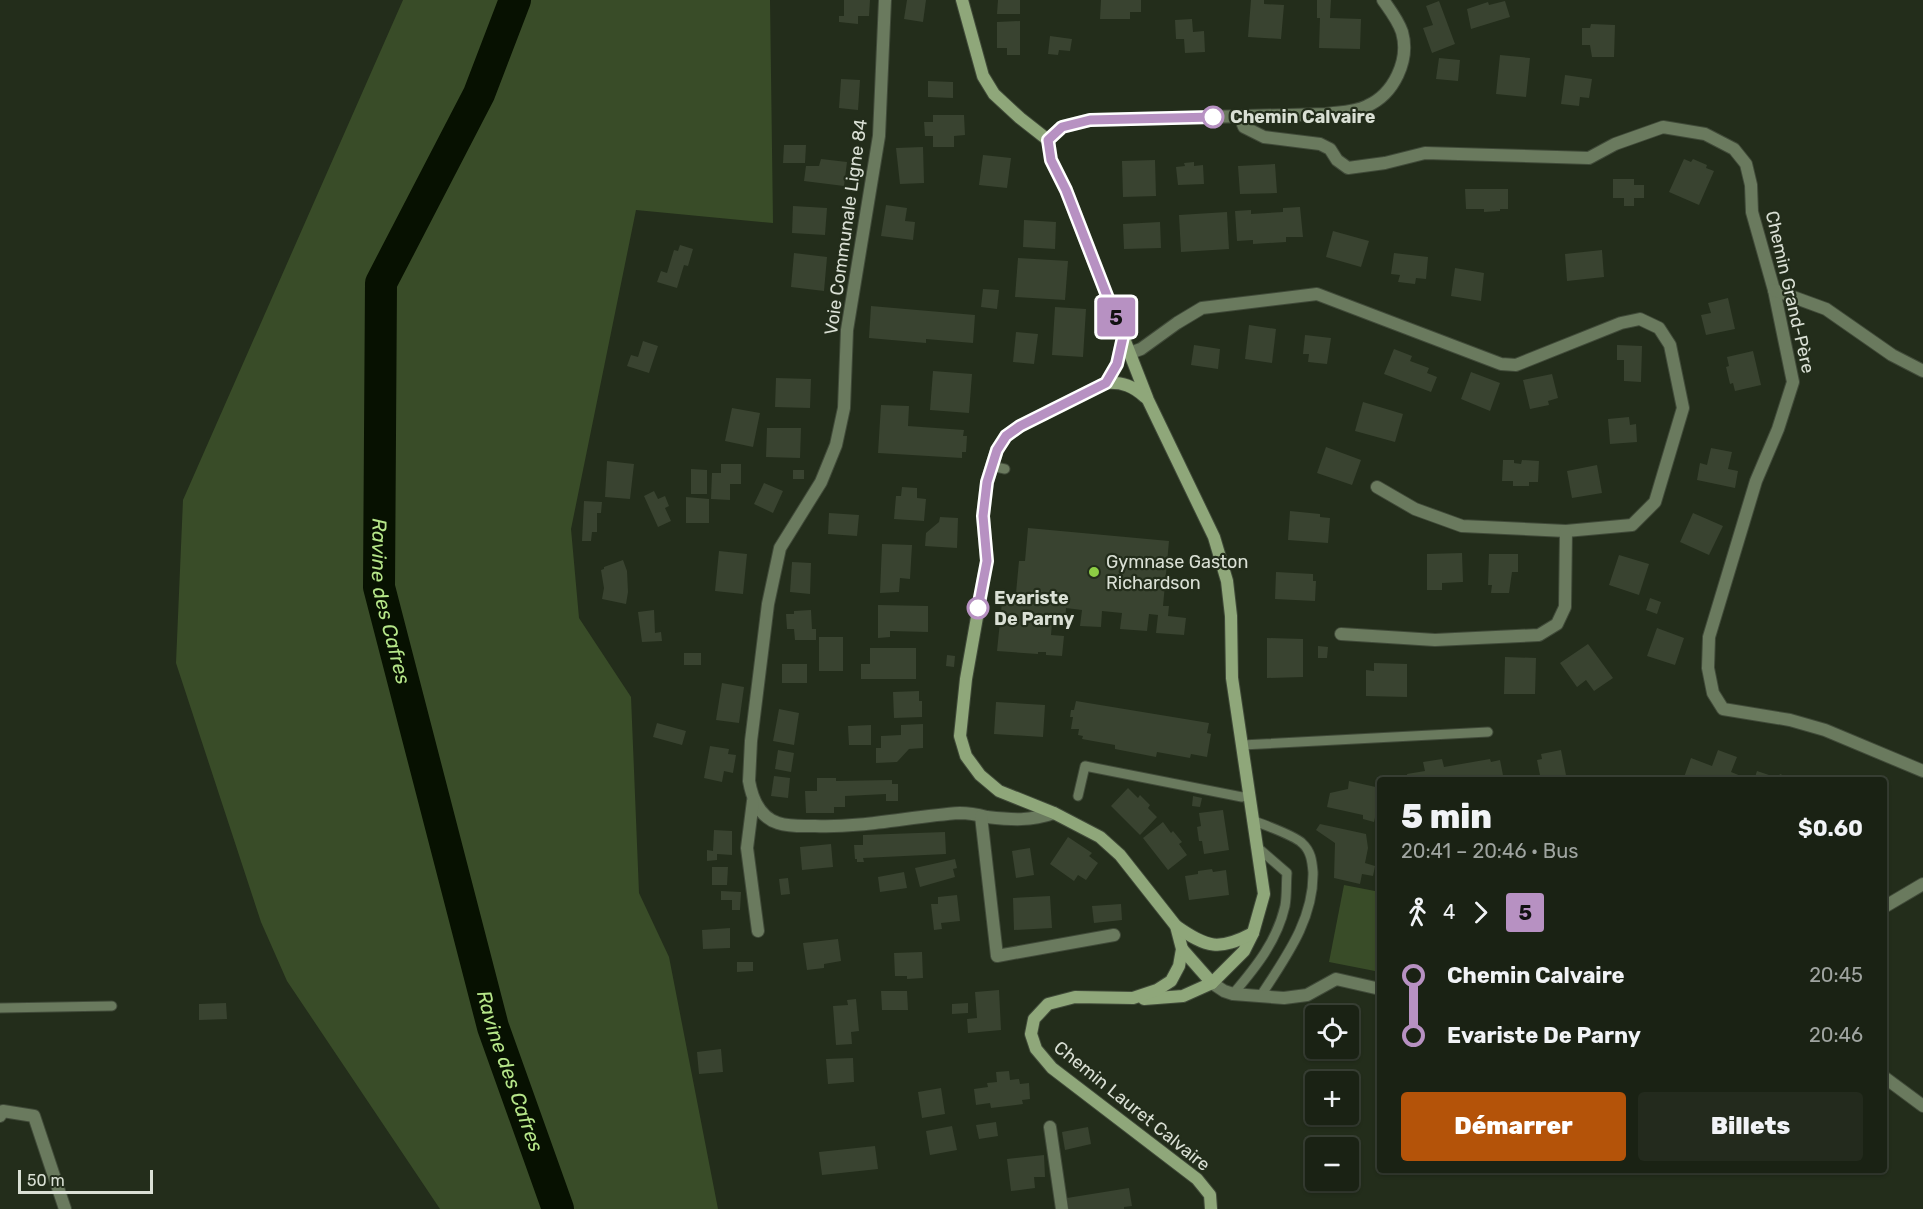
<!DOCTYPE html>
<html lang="fr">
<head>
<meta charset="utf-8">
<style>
  body { margin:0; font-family:Rubik,sans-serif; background:#232a1d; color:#f1f3f6; height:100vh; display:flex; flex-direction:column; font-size:22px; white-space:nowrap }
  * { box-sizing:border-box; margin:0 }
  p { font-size:20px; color:#9fa4a0 }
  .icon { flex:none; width:33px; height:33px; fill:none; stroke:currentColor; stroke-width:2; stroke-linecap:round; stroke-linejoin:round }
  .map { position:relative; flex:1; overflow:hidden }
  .drawer { position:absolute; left:1377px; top:777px; width:510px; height:396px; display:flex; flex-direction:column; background:#1a2214; border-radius:6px; box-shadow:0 2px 4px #0004,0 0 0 2px #383f34 }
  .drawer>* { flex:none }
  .badge { padding:0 12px; border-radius:4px; font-size:21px; line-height:39px }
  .tools { position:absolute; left:1305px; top:1005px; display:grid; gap:12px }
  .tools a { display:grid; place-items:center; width:54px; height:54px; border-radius:6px; background:#1a2214; box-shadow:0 2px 4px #0004,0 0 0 2px #383f34; font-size:30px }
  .scale { position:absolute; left:18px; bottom:15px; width:135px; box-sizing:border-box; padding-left:6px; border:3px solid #dae0d5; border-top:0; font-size:16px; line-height:21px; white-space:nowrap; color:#dae0d5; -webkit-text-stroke:4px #232d1b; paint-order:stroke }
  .map>.badge { position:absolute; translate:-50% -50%; box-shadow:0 0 0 3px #fff }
  .legs { display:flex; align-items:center; gap:9px; height:66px; padding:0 24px; font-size:20px }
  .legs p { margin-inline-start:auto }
  .headline { display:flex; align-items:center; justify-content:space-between; height:102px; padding:0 24px }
  h1 { font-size:33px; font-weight:800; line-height:45px }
  .primary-button { display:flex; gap:12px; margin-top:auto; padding:12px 24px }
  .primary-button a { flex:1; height:69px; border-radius:6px; background:#b45309; color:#fff; font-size:24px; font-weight:800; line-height:69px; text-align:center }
  .primary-button a+a { background:#232a1d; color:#f1f3f6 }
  ul { padding:0 24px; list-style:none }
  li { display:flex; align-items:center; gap:21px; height:60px; font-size:22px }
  li i { display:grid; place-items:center; width:9px; height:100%; margin:0 8px; background:currentColor }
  li i::after { content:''; width:15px; height:15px; margin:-8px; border:4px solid; border-radius:50%; background:#1a2214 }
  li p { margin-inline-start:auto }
  li:first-child i { background:linear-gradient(#0000 50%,currentColor 0) }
  li:last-child i { background:linear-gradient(currentColor 50%,#0000 0) }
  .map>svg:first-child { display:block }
  .green { fill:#394c28 }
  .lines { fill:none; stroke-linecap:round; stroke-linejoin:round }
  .river { stroke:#071101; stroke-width:32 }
  .building { fill:#394330 }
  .lane-casing { stroke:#404a39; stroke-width:11 }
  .street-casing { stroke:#404a39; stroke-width:14 }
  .secondary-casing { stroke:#404a39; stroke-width:14 }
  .lane { stroke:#6a7a5e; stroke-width:9 }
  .street { stroke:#6a7a5e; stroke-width:12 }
  .secondary { stroke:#8fa77a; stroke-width:12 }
  .line-1-casing { stroke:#fff; stroke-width:14 }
  .line-1 { stroke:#b791c2; stroke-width:9 }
  .stop-1-dot { fill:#fff; stroke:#b791c2; stroke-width:3 }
  .poi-dot { fill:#8dce44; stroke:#232d1b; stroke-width:2 }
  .labels { text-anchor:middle; stroke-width:4.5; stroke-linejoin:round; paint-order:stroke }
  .stop-label { font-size:18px; font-weight:bold; fill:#dae0d5; stroke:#232d1b; text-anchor:start }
  .street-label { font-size:18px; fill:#dae0d5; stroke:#232d1b }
  .poi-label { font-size:18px; fill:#dae0d5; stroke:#232d1b; text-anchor:start }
  .water-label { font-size:20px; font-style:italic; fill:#b6e689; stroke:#232d1b }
</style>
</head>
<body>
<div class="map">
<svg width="1923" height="1209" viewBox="0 0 1923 1209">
  <rect width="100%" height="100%" fill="#232d1b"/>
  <g class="green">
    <path d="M403,0H770L773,223L636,210L571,529L579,618L631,697L639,893L669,957L718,1209H440L287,981L261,922L176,663L183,500Z"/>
    <path d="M1344,885L1380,892V972L1329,962Z"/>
  </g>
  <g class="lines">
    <path class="river" id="s1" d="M515,0L479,94L381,283L379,587L493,1027L558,1209"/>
  </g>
  <g class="building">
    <path d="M844,0H870L869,16H858V24L839,22V16H844Z"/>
    <path d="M907,0H926L923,22L904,19Z"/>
    <path d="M998,0H1020V14H997Z"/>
    <path d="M1101,0H1141V12H1130V19H1100Z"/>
    <path d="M1251,0H1264V4L1284,5L1281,39L1248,37Z"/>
    <path d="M1317,0H1331L1330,18L1361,19L1360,49L1319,48L1320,18H1317Z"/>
    <path d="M1439,1L1455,44L1432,53L1423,28L1433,25L1426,6Z"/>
    <path d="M1505,1L1510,17L1471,29L1467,9L1488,2L1489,5Z"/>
    <path d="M1192,19L1193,32L1204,31L1205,52L1185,53L1184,39H1176L1175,20Z"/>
    <path d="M1020,21V55H1007V48H997V22Z"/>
    <path d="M1591,24L1615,25L1614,57H1592L1590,45H1582V28H1590Z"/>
    <path d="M1050,36L1072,39L1070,51L1059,50L1058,55L1048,54Z"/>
    <path d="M1500,55L1530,58L1526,97L1496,94Z"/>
    <path d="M1439,58L1460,60L1458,81L1436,79Z"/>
    <path d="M1565,75L1592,79L1589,98L1580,97L1579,106L1561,104Z"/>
    <path d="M841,79L860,80L858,110L839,108Z"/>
    <path d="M928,81L953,82V98L928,97Z"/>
    <path d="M933,115H964L965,135L954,136V147H933V136H925L924,122H933Z"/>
    <path d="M784,145H806L805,163H783Z"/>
    <path d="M923,147L924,183L900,184L896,148Z"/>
    <path d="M983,155L1011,158L1007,188L979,185Z"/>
    <path d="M821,159L847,162L844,186L804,181L806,166H819Z"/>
    <path d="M1684,159L1691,162L1693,159L1707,165L1706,168L1714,171L1699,205L1669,192Z"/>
    <path d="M1155,160L1156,196L1123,197L1122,161Z"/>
    <path d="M1194,162V166L1203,165L1204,184L1178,185L1176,167L1185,166L1184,163Z"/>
    <path d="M1275,164L1277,193L1240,194L1238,166Z"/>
    <path d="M1613,179H1634V185H1644V198H1634V206H1624V198H1613Z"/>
    <path d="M1465,189H1508V209H1500V211L1484,212V209H1466Z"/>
    <path d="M886,205L907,208L905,221L915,222L913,240L881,236Z"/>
    <path d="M793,206L827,208L825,235L792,233Z"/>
    <path d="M1300,207L1303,237H1286V242L1253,244V240L1237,241L1235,211L1251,210V214L1283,212V208Z"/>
    <path d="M1227,212L1229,249L1181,252L1179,215Z"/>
    <path d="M1024,220L1056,222L1055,249L1023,247Z"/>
    <path d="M1160,222L1161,248L1124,249L1123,224Z"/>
    <path d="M1333,231L1369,241L1361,267L1326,257Z"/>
    <path d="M680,245L693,249L688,266L684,265L677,288L657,282L661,271L667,273L674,250L678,251Z"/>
    <path d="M1602,250L1604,277L1567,281L1565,254Z"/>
    <path d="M794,253L827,257L824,291L791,287Z"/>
    <path d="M1394,253L1428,257L1426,279L1416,278L1415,284L1398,282L1400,275L1391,274Z"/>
    <path d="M1018,258L1068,261L1065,300L1015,297Z"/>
    <path d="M1455,268L1484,273L1481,301L1451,296Z"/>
    <path d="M983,289L999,290L997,309L981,307Z"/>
    <path d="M1728,298L1735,329L1706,335L1701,315L1711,313L1708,303Z"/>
    <path d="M871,306L975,315L973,343L926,339V343L869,338Z"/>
    <path d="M1055,307L1086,309L1083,357L1052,355Z"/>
    <path d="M1249,325L1276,329L1272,363L1245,359Z"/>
    <path d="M1016,332L1038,334L1034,364L1013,362Z"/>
    <path d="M1305,335L1331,338L1327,364L1308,362L1309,354H1303Z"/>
    <path d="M643,341L658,346L649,373L627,366L631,355L638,357Z"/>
    <path d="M1194,345L1220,349L1218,369L1191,365Z"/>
    <path d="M1617,345L1642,346L1641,382L1624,381V360H1617Z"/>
    <path d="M1394,349L1412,356L1410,361L1429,368L1427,373L1437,377L1431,392L1384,374Z"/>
    <path d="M1753,351L1761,385L1735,391L1733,383L1730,384L1726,367L1729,366L1727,357Z"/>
    <path d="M933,371L972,374L969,413L930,410Z"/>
    <path d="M1471,372L1500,383L1490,411L1461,399Z"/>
    <path d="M1552,374L1558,398L1548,401L1549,405L1530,409L1523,380Z"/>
    <path d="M776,378L811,379L810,408L775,407Z"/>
    <path d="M1363,402L1403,414L1395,442L1355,431Z"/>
    <path d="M881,405L909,406L908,426L964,430L963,436H967L966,452H962V458L878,453Z"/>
    <path d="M732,408L760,413L753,447L725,441Z"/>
    <path d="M1629,417L1630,425L1636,424L1637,442L1610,444L1608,419Z"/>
    <path d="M767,428H801L800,458L766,457Z"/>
    <path d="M1326,447L1361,460L1352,485L1317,473Z"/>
    <path d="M1711,448L1732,452L1728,469L1738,471L1735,488L1697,480L1700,463L1707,465Z"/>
    <path d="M1503,460H1514V463L1521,464L1522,460L1539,461L1538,482H1529V486H1513V481H1502Z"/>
    <path d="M607,461L634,464L630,499L605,497Z"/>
    <path d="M721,464H741V484H730V500L711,499L712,473H721Z"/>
    <path d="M1597,465L1602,493L1572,498L1567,471Z"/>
    <path d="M691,469L707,470V494H691Z"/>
    <rect x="793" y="470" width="11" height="9"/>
    <path d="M764,483L783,491L773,513L754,504Z"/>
    <path d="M902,487L917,488V498L926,499L924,521L894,519L896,496H901Z"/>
    <path d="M654,491L658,499L665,496L669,506L665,508L671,521L658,527L644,496Z"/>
    <path d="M686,497L709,499V523H686Z"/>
    <path d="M584,501L602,502L601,513H597V532H592L591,541H582Z"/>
    <path d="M1290,511L1320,514V517L1330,518L1328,543L1288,540Z"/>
    <path d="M829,513L859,515L857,536L828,534Z"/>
    <path d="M1693,513L1723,526L1709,555L1680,542Z"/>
    <path d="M940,517L958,518L957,548L925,546L926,533L939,522Z"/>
    <path d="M1028,528L1169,541L1163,606H1169L1168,616L1186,618L1184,635L1156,633L1158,615L1149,614L1147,631L1120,629L1122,613L1102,611L1101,627L1080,626L1082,610L1066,608L1065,624L1052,623L1051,635L1064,636L1062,656L1046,655V652H1038V654L997,651L1002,602L1021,604L1022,594L1016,593L1019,561H1025Z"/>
    <path d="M882,544L912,545L910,579L900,578L899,592L880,593Z"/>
    <path d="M719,551L747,554L743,594L715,591Z"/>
    <path d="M1462,553L1463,582L1442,583V590H1427V554Z"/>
    <path d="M1489,554H1518V572H1512L1509,593H1491L1492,585H1488Z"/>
    <path d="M1619,555L1649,564L1639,595L1609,585Z"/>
    <path d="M623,560L627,571L628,592L626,604L602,599L604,588L601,570L604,569V567Z"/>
    <path d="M792,562L811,563L810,594L790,592Z"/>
    <path d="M1276,572L1313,574V581H1316L1315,601L1275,599Z"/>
    <path d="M1650,598L1661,602L1657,614L1646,610Z"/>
    <path d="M878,605L928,606V632L890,631V637L878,638Z"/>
    <path d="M654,610L655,633L661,632L662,641L642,642L638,612Z"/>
    <path d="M811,610L812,629H816V640H795L794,629H787L786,614H794V611Z"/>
    <path d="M1657,628L1684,638L1675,665L1647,656Z"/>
    <rect x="819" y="637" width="24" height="34"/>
    <path d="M1267,638L1303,639V677L1267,678Z"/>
    <path d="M1588,644L1613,678L1594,691L1586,680L1577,687L1560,663Z"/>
    <path d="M1318,646L1328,647L1327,658H1318Z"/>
    <path d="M870,648H916V679H861V664H870Z"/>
    <rect x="684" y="653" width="17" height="12"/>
    <path d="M947,655L955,656L954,667L946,666Z"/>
    <path d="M1505,657L1536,658L1535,694H1504Z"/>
    <path d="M1374,663L1407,664V697L1366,696V670L1374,671Z"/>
    <rect x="782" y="664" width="25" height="19"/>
    <path d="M722,683L744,687L739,723L716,720Z"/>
    <path d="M919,691V701H922V717L894,718L893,692Z"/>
    <path d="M1076,701L1209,723L1207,733L1211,734L1207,757L1191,754L1190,758L1157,752L1156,757L1115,749V745L1082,739L1083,736L1078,735L1079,729H1071L1073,717H1070L1071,710H1074Z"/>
    <path d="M996,702L1045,705L1043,737L994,734Z"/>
    <path d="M779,709L799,713L794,745L773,741Z"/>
    <path d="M657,723L686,731L682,745L653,737Z"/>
    <path d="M923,724V748L909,749L897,762L876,763V748H881V736L901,735V725Z"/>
    <path d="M871,725V745H849L848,726Z"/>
    <path d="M710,746L729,749L728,754L736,755L733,773L724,771L722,782L704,778Z"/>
    <path d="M778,750L794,753L791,772L775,769Z"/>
    <path d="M1561,750L1567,780H1541L1537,760L1542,759L1541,754Z"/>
    <path d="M1718,750L1737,757L1731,772L1751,780H1683L1691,758L1712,766Z"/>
    <path d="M1442,759L1444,767L1490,759L1491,762L1500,760L1504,780H1408L1407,774L1425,771L1423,762Z"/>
    <path d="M1757,771L1778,778L1780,774L1787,777L1786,780H1754Z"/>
    <path d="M774,776L790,778L788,798L771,796Z"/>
    <path d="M817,778H836V781L892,780V784H898V801H886V794L845,796V807H834V813H806L805,791H817Z"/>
    <path d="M1349,781L1380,788V804H1378L1374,822L1363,819V815L1327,807L1330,793L1348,789Z"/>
    <path d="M1128,788L1138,798L1140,795L1150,805L1148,808L1157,817L1140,835L1111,806Z"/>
    <path d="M1193,796L1202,798L1200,807L1192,806Z"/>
    <path d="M1223,810L1229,850L1204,854L1202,841H1199L1197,827L1201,826L1199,813Z"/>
    <path d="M1163,822L1171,833L1173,831L1182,842L1179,844L1187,855L1168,870L1143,838Z"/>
    <path d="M1320,824L1366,834L1368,848L1365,863L1375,866L1373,876L1362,874L1360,884L1334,878L1335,843L1316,830Z"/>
    <path d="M714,830L732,831V855L717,854V860L707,861V850L713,851Z"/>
    <path d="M945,832L946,854L863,858L864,862H857V859H855L854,845H863V835Z"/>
    <path d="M1068,837L1092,853L1089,856L1098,863L1086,880L1078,875L1074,881L1050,864Z"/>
    <path d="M831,844L833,867L802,870L800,847Z"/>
    <path d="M1030,848L1034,875L1016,878L1012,851Z"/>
    <path d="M955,859L957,868L953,869L955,877L920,887L915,868Z"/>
    <path d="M712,867H728L727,885H712Z"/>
    <path d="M1212,869L1213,872L1226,870L1229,895L1189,900L1185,876L1198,874V871Z"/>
    <path d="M904,872L907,888L880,892L878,877Z"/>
    <path d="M788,878L790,894L781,895L779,879Z"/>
    <path d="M721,891L741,892L740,910H732V900H721Z"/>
    <path d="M957,895L960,921L941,923L942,929L934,930L931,904H938V897Z"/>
    <path d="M1050,896L1052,928L1014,930L1013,898Z"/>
    <path d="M1121,904L1122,920L1094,923L1092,906Z"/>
    <path d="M730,928V948L703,949L702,930Z"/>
    <path d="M838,939L841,961L824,964V968L807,970L803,943Z"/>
    <path d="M922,952L923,978L907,979V976H895L894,953Z"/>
    <path d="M737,962H753V971L737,972Z"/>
    <path d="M999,990L1001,1030L968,1033L967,1019L977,1018L975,992Z"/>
    <path d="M881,991H907L908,1010H882Z"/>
    <path d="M856,999L859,1031L851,1032L852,1044L836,1045L833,1006L848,1005L847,1000Z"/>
    <path d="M226,1003L227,1019L199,1020V1004Z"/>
    <path d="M968,1003V1013L952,1014V1004Z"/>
    <path d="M721,1049L723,1072L699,1074L697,1052Z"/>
    <path d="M853,1058L854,1082L828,1084L826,1059Z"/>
    <path d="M1009,1071L1010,1080L1019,1079L1020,1084L1029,1083L1030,1099L1022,1100L1023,1104L991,1108L990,1103L976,1105L974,1089L988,1087L987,1083L997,1082L996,1072Z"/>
    <path d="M941,1088L945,1114L922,1118L918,1092Z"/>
    <path d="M996,1122L998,1136L979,1139L976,1125Z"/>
    <path d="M952,1126L957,1150L930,1155L926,1131Z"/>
    <path d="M1088,1127L1091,1144L1065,1150L1062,1132Z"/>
    <path d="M875,1146L878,1169L822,1175L819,1152Z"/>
    <path d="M1044,1155L1045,1177H1034L1035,1188L1011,1191L1007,1159Z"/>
    <path d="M1129,1188L1132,1206L1124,1207V1209H1069L1067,1198Z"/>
  </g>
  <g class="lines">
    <g class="lane-casing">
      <g id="lane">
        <path d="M991,466L1005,469"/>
        <path d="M1242,745L1488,732"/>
        <path d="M1078,796L1085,766L1242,797L1249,795"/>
        <path d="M1252,820C1264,825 1294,835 1302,843C1311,851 1312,861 1313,872C1314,920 1285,958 1260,997"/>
        <path d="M1233,994C1256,967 1277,941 1285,906C1287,895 1286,884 1287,873L1257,847"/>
        <path d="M0,1008L112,1006"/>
      </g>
    </g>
    <g class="street-casing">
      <g id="street">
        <path d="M885,0L879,136L847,330L844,408L836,445L821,482L780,548L768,604L751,741L749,781C752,798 759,817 778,823C790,827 803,826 815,826C864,828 912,816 960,813C969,813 979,815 987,817C1013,820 1030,821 1054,813"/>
        <path d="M1240,117L1244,127L1264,137L1320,144L1330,149L1337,160L1348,168L1385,163L1425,153L1589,158L1615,144L1663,127L1705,134L1734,149L1746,164L1751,185L1752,212L1774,290L1793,382L1778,429L1756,481L1709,637L1708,668L1713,693L1723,709L1790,720L1825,730L1923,771"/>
        <path d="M1048,140L1062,127L1090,120L1326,114C1340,112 1355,112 1367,106C1394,94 1410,60 1402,32C1398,20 1390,10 1383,0"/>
        <path d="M1774,290L1826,309L1892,355L1923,371"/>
        <path d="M1130,353L1141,349L1177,323L1202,308L1317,294L1501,364L1516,365L1621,323L1640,319L1659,328L1670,345L1683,408L1655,502L1632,525L1566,531L1462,526L1415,509L1377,487"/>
        <path d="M1341,634L1435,640L1539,635L1557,624L1565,607L1566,531"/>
        <path d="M753,801L747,848L758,931"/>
        <path d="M981,816L997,956L1114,935"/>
        <path d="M1884,907L1923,884"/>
        <path d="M1212,983L1224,991L1233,994L1284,998L1307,995L1336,979L1380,989"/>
        <path d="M1884,1077L1923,1106"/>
        <path d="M0,1116L3,1111L34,1116L65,1209"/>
        <path d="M1050,1127L1062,1209"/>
      </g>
    </g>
    <g class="secondary-casing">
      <g id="secondary">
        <path d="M962,0L983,76L994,94L1020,118L1048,140L1051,160L1066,190L1148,400L1214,537L1227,581L1231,616L1232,678L1264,894L1253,933L1244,951L1212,983L1183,996L1144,999"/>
        <path d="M1123,337L1117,365L1106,383L1020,426L1006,436L997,450L987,482L983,516L987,561L966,679L960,736L966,756L980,775L999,791L1054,813L1100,837L1120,855L1176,926L1182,949L1179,966L1171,981L1157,990L1133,998L1075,997L1048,1004L1034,1019L1031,1034L1036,1049L1052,1068L1197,1179L1210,1195L1211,1209"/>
        <path d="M1106,383C1123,382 1133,386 1145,397"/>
        <path d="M1176,926C1207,948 1219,951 1253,933"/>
        <path d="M1182,949L1212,983"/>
      </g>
    </g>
    <use href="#lane" class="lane"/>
    <use href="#street" class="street"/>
    <use href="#secondary" class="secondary"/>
  </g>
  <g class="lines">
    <g class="line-1-casing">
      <path id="line-1" d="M978,608L987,561L983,516L987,482L997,450L1006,436L1020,426L1106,383L1117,364L1123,337L1066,190L1051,160L1048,140L1062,127L1090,120L1213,117"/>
    </g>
    <use href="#line-1" class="line-1"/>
  </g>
  <g class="stop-1-dot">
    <circle cx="1213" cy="117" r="10"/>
    <circle cx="978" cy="608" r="10"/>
  </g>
  <circle class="poi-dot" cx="1094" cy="572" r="6"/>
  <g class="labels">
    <g class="stop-label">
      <text x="1230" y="123">Chemin Calvaire</text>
      <text x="994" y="604">Evariste<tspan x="994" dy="21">De Parny</tspan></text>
    </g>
    <g class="street-label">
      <text transform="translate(846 227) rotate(-82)" y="6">Voie Communale Ligne 84</text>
      <text transform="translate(1790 292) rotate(77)" y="6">Chemin Grand-Père</text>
      <text transform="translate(1132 1106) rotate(39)" y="6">Chemin Lauret Calvaire</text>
    </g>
    <g class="poi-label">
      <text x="1106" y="568">Gymnase Gaston<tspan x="1106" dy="21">Richardson</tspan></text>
    </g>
    <g class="water-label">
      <text dy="7" stroke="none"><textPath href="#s1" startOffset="633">Ravine des Cafres</textPath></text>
      <text dy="7" stroke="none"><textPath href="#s1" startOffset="1119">Ravine des Cafres</textPath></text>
    </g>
  </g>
</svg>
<div class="tools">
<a><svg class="icon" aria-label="locate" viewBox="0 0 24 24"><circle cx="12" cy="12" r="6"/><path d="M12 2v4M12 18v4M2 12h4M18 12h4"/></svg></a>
<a>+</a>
<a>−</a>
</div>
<div class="scale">50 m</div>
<b class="badge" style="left:1116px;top:317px;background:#b791c2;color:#111">5</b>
<section class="drawer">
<div class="headline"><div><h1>5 min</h1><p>20:41 – 20:46 · Bus</p></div><b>$0.60</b></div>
<div class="legs"><svg class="icon" aria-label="walk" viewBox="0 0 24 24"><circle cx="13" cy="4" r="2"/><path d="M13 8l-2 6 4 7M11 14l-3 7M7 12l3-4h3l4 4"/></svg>4<svg class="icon" aria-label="forward" viewBox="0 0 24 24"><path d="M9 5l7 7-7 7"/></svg><b class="badge" style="background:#b791c2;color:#111">5</b></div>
<ul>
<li><i style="color:#b791c2"></i><b>Chemin Calvaire</b><p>20:45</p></li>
<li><i style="color:#b791c2"></i><b>Evariste De Parny</b><p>20:46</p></li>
</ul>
<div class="primary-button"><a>Démarrer</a><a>Billets</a></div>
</section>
</div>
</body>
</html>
